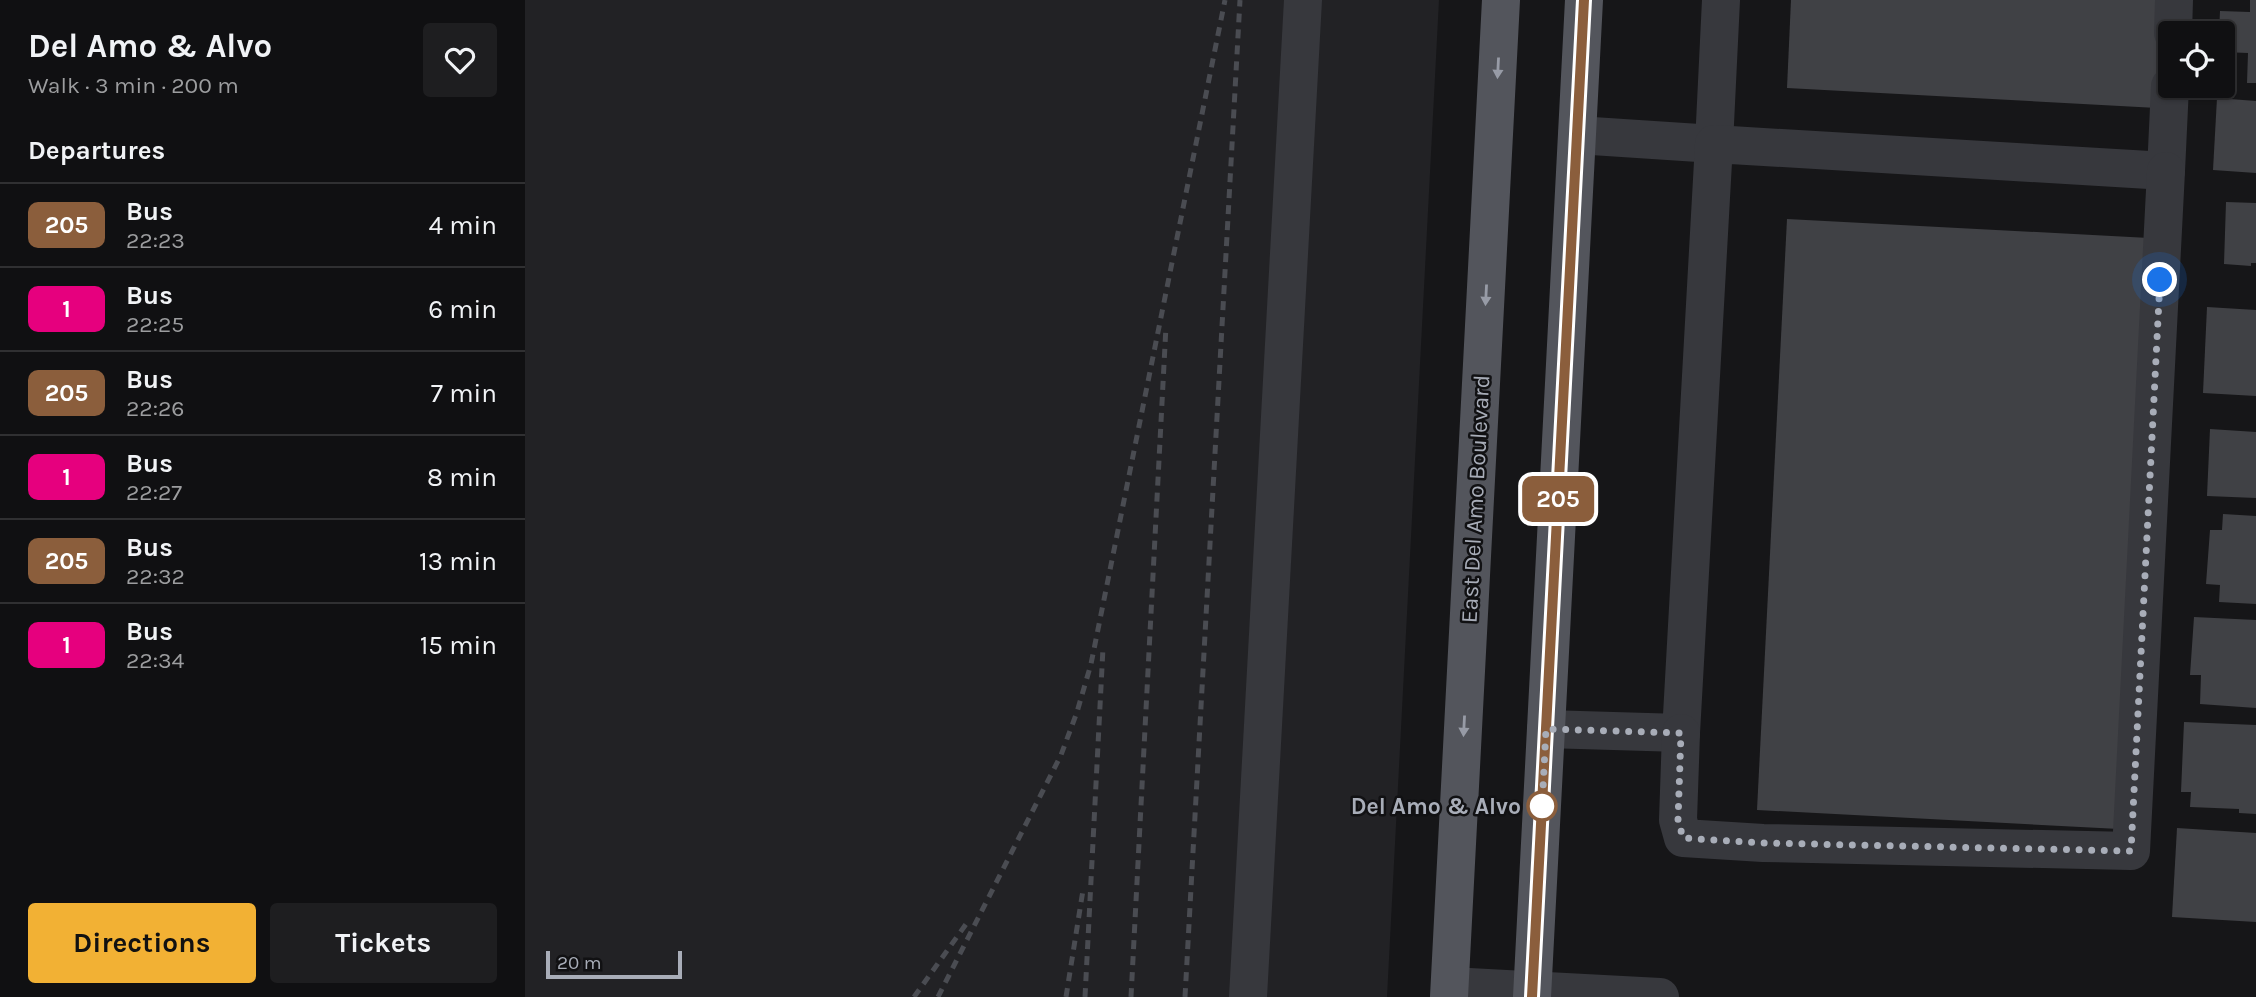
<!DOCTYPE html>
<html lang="en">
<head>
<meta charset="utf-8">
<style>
  body { margin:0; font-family:Karla,sans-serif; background:#1e1e20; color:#f1f3f6; height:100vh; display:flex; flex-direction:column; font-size:26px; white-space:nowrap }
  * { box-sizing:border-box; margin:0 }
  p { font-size:23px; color:#9c9d9f }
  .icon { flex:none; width:38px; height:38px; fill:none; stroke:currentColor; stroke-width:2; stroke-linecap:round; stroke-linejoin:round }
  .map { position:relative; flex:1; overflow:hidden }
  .details { display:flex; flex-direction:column; background:#101012; width:525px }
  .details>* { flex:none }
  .badge { padding:0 14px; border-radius:10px; font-size:24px; line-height:46px }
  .fabs { position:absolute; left:1633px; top:21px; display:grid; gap:14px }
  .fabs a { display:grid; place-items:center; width:77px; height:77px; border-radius:7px; background:#101012; box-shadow:0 2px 5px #0004,0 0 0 2px #303032; font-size:35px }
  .scale { position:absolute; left:21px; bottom:18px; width:136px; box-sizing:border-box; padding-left:7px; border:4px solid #a8adb8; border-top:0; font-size:19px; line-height:24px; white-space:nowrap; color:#a8adb8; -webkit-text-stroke:5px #111113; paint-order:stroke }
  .you { position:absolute; width:35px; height:35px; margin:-18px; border:5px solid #fff; border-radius:50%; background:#1a73e8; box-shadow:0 0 0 10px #1a73e833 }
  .map>.badge { position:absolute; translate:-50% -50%; box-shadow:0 0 0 4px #fff }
  h2 { padding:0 28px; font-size:26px; line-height:63px }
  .round { display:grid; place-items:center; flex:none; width:74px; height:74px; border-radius:7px; background:#1e1e20 }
  .head { display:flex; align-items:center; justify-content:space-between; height:119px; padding:0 28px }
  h1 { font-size:33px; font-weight:700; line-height:52px }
  .action { display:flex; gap:14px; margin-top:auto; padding:14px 28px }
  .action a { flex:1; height:80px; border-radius:7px; background:#f2b134; color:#111; font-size:28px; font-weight:700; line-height:80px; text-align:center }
  .action a+a { background:#1e1e20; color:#f1f3f6 }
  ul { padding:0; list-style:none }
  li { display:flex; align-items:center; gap:21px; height:84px; padding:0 28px; border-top:2px solid #303032 }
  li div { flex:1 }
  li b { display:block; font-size:26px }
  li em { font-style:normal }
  li .badge { min-width:77px; font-weight:700; text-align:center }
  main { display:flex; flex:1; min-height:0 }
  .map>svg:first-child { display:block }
  .built { fill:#222225 }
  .building { fill:#404145 }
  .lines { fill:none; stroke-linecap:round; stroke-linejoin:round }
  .minor { stroke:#37383d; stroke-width:38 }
  .major { stroke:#53555c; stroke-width:38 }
  .rail { stroke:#4a4c52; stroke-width:5; stroke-dasharray:9 7; stroke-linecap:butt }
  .oneway { fill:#979ba6 }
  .line-casing { stroke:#fff; stroke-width:16 }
  .line { stroke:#8b5e3c; stroke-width:10 }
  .walk { stroke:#a8adb8; stroke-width:7; stroke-dasharray:0 12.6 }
  .stop-dot { fill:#fff; stroke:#8b5e3c; stroke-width:3.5 }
  .labels { text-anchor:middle; stroke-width:5; stroke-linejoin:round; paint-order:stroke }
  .street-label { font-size:23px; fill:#a8adb8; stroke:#111113 }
  .stop-label { font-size:23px; font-weight:bold; fill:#a8adb8; stroke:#111113; text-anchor:end }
</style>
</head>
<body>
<main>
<section class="details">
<div class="head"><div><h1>Del Amo &amp; Alvo</h1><p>Walk · 3 min · 200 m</p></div><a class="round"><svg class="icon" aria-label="heart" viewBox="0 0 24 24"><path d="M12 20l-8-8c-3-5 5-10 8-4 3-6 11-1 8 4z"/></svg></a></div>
<h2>Departures</h2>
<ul>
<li><span class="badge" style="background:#8b5e3c;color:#fff">205</span><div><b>Bus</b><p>22:23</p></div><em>4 min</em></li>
<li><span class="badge" style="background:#e6007e;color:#fff">1</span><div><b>Bus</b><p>22:25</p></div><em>6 min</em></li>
<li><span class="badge" style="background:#8b5e3c;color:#fff">205</span><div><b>Bus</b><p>22:26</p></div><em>7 min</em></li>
<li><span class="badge" style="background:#e6007e;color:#fff">1</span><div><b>Bus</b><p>22:27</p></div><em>8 min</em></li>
<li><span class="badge" style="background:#8b5e3c;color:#fff">205</span><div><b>Bus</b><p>22:32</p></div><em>13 min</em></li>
<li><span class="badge" style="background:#e6007e;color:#fff">1</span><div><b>Bus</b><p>22:34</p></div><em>15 min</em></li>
</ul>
<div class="action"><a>Directions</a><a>Tickets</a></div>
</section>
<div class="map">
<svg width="1731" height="997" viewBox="0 0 1731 997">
  <rect width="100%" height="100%" fill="#161618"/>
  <path class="built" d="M0,0H914L862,997H0Z"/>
  <g class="building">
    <path d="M1266,0H1638L1632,108L1262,88Z"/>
    <path d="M1725,0H1731V83H1722L1723,53L1698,52V33H1694L1695,11L1725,12Z"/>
    <path d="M1692,98L1731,101V173L1688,170Z"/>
    <path d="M1701,202L1731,203V263H1726V266L1699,264Z"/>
    <path d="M1262,219L1624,238L1594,829L1232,810Z"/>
    <path d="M1682,307L1731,310V396L1678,393Z"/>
    <path d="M1685,429L1731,432V498L1682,496Z"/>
    <path d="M1698,514L1731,516V604L1694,602L1695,585L1681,584L1685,530H1697Z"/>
    <path d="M1669,617L1731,620V708L1675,704L1676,675H1665Z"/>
    <path d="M1659,722L1731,725V814L1714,813V809L1665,807L1666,792H1656Z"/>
    <path d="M1652,828L1731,833V922L1647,917Z"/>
  </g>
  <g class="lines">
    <g class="minor">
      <path d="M1648,33L1649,0"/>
      <path d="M1052,135L1189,144L1196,0"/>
      <path d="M1021,729L1156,733L1189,144L1641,171L1645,86"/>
      <path d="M1156,733L1153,820L1158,838L1238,843L1606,851L1641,171"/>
      <path d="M925,986L1135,997"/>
      <path d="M723,997L778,0"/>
    </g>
    <g class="major">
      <path d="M924,997L976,0"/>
      <path d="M1007,997L1059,0"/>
    </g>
    <g class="rail">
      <path d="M389,997L444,920"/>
      <path d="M413,997L536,755L552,712L566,664L700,0"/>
      <path d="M541,997L558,890"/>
      <path d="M560,997L578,648"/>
      <path d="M606,997L641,326"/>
      <path d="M660,997L715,0"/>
    </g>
  </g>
  <defs><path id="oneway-solid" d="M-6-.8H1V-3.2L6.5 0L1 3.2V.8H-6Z" transform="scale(1.75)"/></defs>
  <g class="oneway">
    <use href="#oneway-solid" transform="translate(973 68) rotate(93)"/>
    <use href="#oneway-solid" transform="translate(961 295) rotate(93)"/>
    <use href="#oneway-solid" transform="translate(939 726) rotate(93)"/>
  </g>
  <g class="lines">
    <g class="line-casing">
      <path id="line" d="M1007,997L1059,0"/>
    </g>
    <use href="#line" class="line"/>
    <path class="walk" d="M1017,806V808L1021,729L1156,733L1153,820L1158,838L1238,843L1606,851L1635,280"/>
  </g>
  <circle class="stop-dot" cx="1017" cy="806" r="14"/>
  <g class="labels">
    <g class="street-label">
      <text transform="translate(950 499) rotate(-87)" y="8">East Del Amo Boulevard</text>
    </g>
    <g class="stop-label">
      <text x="996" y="814">Del Amo &amp; Alvo</text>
    </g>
  </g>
</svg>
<div class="fabs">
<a><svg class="icon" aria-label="locate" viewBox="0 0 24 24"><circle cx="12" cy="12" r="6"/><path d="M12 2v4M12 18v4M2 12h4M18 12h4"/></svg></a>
</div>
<div class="scale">20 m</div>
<div class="you" style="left:1635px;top:280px"></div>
<b class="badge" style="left:1033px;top:499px;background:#8b5e3c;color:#fff">205</b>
</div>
</main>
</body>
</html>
